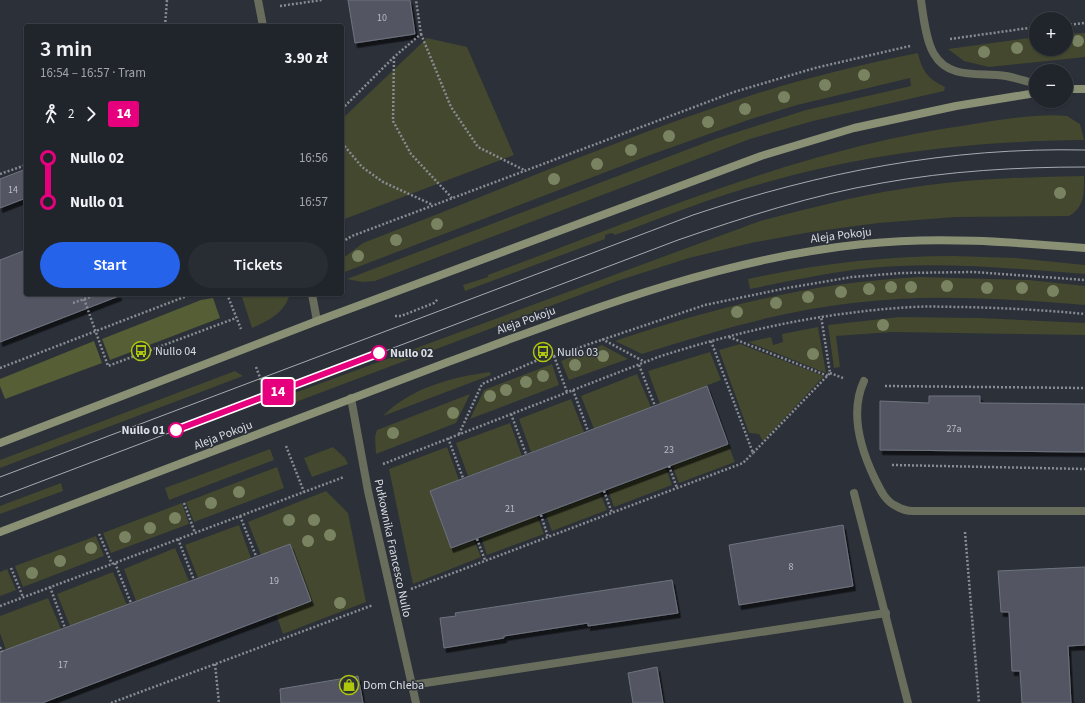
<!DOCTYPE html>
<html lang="en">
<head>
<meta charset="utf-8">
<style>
  body { margin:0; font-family:"Source Sans 3",sans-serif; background:#282c33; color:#f1f3f6; height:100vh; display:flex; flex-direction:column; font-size:15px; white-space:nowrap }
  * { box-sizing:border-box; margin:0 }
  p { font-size:13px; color:#a2a4a9 }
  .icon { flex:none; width:22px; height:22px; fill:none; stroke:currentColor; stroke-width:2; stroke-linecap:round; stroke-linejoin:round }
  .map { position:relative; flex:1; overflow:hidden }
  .drawer { position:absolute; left:24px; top:24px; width:320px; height:272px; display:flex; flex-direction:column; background:#20242b; border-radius:4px; box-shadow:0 1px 3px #0004,0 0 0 1px #3d4147 }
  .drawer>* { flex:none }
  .badge { padding:0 8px; border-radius:3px; font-size:14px; line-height:26px }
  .controls { position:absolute; left:1029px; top:12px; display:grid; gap:8px }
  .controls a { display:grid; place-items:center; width:44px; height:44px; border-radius:50%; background:#20242b; box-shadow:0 1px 3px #0004,0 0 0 1px #3d4147; font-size:20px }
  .map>.badge { position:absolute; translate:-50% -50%; box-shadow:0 0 0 2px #fff }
  .legs { display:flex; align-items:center; gap:6px; height:44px; padding:0 16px; font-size:13px }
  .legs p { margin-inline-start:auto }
  .head { display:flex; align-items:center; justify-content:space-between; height:68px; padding:0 16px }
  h1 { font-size:22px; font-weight:600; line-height:30px }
  .cta { display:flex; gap:8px; margin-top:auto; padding:8px 16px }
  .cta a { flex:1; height:46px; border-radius:24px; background:#2563eb; color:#fff; font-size:16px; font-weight:600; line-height:46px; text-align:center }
  .cta a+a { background:#282c33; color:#f1f3f6 }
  ul { padding:0 16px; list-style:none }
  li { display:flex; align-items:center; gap:14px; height:44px; font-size:15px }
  li i { display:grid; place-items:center; width:6px; height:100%; margin:0 5px; background:currentColor }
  li i::after { content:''; width:10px; height:10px; margin:-5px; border:3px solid; border-radius:50%; background:#20242b }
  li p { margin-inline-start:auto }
  li:first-child i { background:linear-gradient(#0000 50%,currentColor 0) }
  li:last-child i { background:linear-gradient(currentColor 50%,#0000 0) }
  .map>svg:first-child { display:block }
  .green { fill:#43482e }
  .forest { fill:#565e36 }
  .building { fill:#525762; stroke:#6e737e; filter:url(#shadow) }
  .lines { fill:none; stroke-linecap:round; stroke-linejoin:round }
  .path { stroke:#888c93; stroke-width:2.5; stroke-dasharray:2 2; stroke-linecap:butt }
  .lane { stroke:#696e5c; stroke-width:8 }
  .street { stroke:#696e5c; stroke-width:8 }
  .secondary { stroke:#899074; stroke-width:8 }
  .tram { stroke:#a7aab1; stroke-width:1 }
  .tree { fill:#798362 }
  .line-1-casing { stroke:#fff; stroke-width:9 }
  .line-1 { stroke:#e6007e; stroke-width:6 }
  .stop-1-dot { fill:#fff; stroke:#e6007e; stroke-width:2 }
  .labels { text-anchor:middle; stroke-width:3; stroke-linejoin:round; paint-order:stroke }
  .number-label { font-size:10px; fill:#b9bcc4 }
  .street-label { font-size:12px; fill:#dbdee4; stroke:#2b3039 }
  .poi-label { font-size:12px; fill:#dbdee4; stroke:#2b3039; text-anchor:start }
  .stop-label { font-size:12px; font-weight:bold; fill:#dbdee4; stroke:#2b3039; text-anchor:start }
</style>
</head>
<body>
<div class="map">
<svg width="1085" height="703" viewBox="0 0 1085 703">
  <defs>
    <filter id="shadow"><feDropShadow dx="2.5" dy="4.5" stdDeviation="0" flood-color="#0009"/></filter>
  </defs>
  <rect width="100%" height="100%" fill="#2b3039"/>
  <g class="green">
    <path d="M1085,33V57L989,67L964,61L948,49L1036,37V49H1066V34Z"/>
    <path d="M427,38L467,47L514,155L342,220V119Z"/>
    <path d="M918,53C922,72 929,79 945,87L944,91L813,121L750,139L375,281L362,282L347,279L715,139L806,110L911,86L910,78L797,105L751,119L653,154L342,273V259L363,243C489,195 614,140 743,98C801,79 859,65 918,53Z"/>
    <path d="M1067,116L1080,124L1084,140C975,141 868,153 764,183C713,197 664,217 615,235L612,233L605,235V239L465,291L463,285L488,277V275C645,217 801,148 968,125C997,120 1038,113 1067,116Z"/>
    <path d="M1084,176C1084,193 1085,207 1069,216L956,217L878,223L811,232L751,243L689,258L617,281L288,405L281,398L760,221C807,209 854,196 902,189C962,179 1023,177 1084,176Z"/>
    <path d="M954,256L1016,258L1085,265V274C1014,269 941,261 870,268C830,272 790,281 750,289L748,279C816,264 884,256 954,256Z"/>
    <path d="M920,277L1029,280L1085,286V305C1008,299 930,293 853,303C781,311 711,332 642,354L615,341C716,307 814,282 920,277Z"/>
    <path d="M257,294H290C284,313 270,320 252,328L242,297Z"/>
    <path d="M899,317L979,318L1085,323V335L892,332L836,336L840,367L834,368L828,325Z"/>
    <path d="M818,327L826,373L748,342L771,337L773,345L783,342L782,334Z"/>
    <path d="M740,344L824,376L763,441L759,434L749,433L719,350Z"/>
    <path d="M602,345L628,359L569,380L561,361Z"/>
    <path d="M710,352L721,380L660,404L648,371Z"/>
    <path d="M552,364L559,385L470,419L484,390Z"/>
    <path d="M235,371L243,376L0,468V460Z"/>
    <path d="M490,372L491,375L383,416C410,388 452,377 490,372Z"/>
    <path d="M637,374L651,407L594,429L581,396Z"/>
    <path d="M470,394L456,423L376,454L375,437L377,430Z"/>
    <path d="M571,399L584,432L531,452L519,419Z"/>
    <path d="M510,423L522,456L468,476L456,443Z"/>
    <path d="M728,444L735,462L679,483L672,465Z"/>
    <path d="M333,447L345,458L348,464L312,477L304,458Z"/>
    <path d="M447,447L459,480L430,491L451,548L474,540L481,557L413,584L389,469Z"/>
    <path d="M270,449L274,460L169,500L165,488Z"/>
    <path d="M277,467L284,488L194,522L186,502Z"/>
    <path d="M666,468L672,485L614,507L608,490Z"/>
    <path d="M61,483L63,491L0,514V506Z"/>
    <path d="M326,491L348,513L366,602L283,634L276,614L311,601L290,544L261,555L248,522Z"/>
    <path d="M600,493L607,510L552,531L545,513Z"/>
    <path d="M182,503L189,524L111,553L103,533Z"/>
    <path d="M537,516L544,534L487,555L481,537Z"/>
    <path d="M239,525L251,558L198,578L185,545Z"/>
    <path d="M96,536L104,556L23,587L15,566Z"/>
    <path d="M175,548L189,581L136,601L124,569Z"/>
    <path d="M7,569L16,590L0,596V572Z"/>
    <path d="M113,572L127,605L70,626L57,594Z"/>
    <path d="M48,598L61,629L6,650L0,633V616Z"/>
  </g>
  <g class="forest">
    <path d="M213,298L220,318L110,360L102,339L201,300Z"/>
    <path d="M94,341L102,363L5,399L0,386V379Z"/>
  </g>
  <g class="building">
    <path d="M348,0H410L415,34L355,43Z"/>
    <path d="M26,169V198L0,208V179Z"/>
    <path d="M26,250V294H119V296L0,342V260Z"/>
    <path d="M707,386L728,444L451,548L430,491Z"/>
    <path d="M929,396H980V403L1085,404V452L880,450V401L929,403Z"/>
    <path d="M843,525L853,586L739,605L729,545Z"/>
    <path d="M290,544L311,601L42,703H0V652Z"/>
    <path d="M1085,567V645L1068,646L1071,703H1022L1020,671H1012L1009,612H1001L998,571Z"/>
    <path d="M672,580L678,613L588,626V623L504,636V638L444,648L440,618L456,616L455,613Z"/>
    <path d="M657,667L663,703H633L628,673Z"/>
    <path d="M358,676L363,703H281L280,689Z"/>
  </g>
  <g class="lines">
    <g class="path">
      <path d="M280,6L322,0"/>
      <path d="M1066,25L1085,23"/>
      <path d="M165,26L167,0"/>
      <path d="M421,34L451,107L478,147L524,170"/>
      <path d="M950,39L1036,27"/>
      <path d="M394,57L393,121L411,154L452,198"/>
      <path d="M342,109L394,57L421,34L416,0"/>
      <path d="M342,143L362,167L383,182L433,205"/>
      <path d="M0,174L26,165"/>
      <path d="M342,242L352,236L734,92L815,68L910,46"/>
      <path d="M227,294L241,329"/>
      <path d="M84,299L108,366L236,318"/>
      <path d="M73,303L93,296"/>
      <path d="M395,316H401L434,303L438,299"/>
      <path d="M729,337L828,376"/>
      <path d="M602,339L645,362"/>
      <path d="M711,341L753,453L830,373L821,316"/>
      <path d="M554,356L567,392"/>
      <path d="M639,365L655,406"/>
      <path d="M256,367L271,407"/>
      <path d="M0,368L192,294"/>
      <path d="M830,373L843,378"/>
      <path d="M885,386L1085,388"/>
      <path d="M573,390L588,431"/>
      <path d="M511,414L526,454"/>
      <path d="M459,434L482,384L545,357L554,356L705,305L787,288L852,277L901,273L974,272L1085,280"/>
      <path d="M448,438L463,478"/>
      <path d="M286,446L304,492"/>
      <path d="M383,464L658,357C742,330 825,312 913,307C930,306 947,307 964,307C1004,308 1045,310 1085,314"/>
      <path d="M892,465L1085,469"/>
      <path d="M669,466L677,488"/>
      <path d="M604,491L612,513"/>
      <path d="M184,503L195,533"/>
      <path d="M541,515L548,537"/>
      <path d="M240,516L256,556"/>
      <path d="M965,532L979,703"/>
      <path d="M99,534L112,564"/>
      <path d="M178,539L194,580"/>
      <path d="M477,539L485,560"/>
      <path d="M115,563L131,603"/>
      <path d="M11,568L23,597"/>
      <path d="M50,587L65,628"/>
      <path d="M411,589L743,463L753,453"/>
      <path d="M0,606L344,477"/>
      <path d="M0,647L2,652"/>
      <path d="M215,664L219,703"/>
      <path d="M111,703L373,605"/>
    </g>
    <g class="lane">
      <path d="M921,0C923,15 926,41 934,54C949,80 980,72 1006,76C1016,78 1026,81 1036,84"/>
      <path d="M864,381C849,413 861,450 875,479C880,489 885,501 896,506C901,509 907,511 913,511H1085"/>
      <path d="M854,493L908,703"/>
      <path d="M412,685L886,613"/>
    </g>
    <g class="street">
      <path d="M258,0L263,26"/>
      <path d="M312,294L317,321"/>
      <path d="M351,398L368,491L416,703"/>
    </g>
    <g class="secondary">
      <path d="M1066,89H1085"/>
      <path d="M0,443L317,321L761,156L854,128L956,106L1036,93"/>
      <path d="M0,532C149,476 298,418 448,362C584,312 718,259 863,244C937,236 1011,242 1085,248"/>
    </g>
    <g class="tram">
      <path d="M0,477L693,215C821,172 949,147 1085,150"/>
      <path d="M0,497L678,240C745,217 812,195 882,183C949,171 1017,167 1085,167"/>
    </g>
  </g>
  <g class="tree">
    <circle cx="1078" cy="41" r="6"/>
    <circle cx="1017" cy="48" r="6"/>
    <circle cx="984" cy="52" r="6"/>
    <circle cx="864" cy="75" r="6"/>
    <circle cx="825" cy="85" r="6"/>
    <circle cx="784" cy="97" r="6"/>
    <circle cx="745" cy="109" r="6"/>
    <circle cx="708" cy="122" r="6"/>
    <circle cx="669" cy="136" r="6"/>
    <circle cx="631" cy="150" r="6"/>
    <circle cx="597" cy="164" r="6"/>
    <circle cx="554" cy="179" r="6"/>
    <circle cx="1060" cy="193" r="6"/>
    <circle cx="437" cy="224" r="6"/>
    <circle cx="396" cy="240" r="6"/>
    <circle cx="358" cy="256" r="6"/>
    <circle cx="947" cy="286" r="6"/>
    <circle cx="891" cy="287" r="6"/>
    <circle cx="911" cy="287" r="6"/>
    <circle cx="987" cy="288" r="6"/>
    <circle cx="1022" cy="288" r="6"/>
    <circle cx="869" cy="289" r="6"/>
    <circle cx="1053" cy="291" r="6"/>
    <circle cx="841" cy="292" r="6"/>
    <circle cx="808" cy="297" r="6"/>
    <circle cx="776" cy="303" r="6"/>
    <circle cx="737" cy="312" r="6"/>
    <circle cx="883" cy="325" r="6"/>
    <circle cx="813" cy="354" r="6"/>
    <circle cx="603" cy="356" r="6"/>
    <circle cx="575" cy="365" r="6"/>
    <circle cx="543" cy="376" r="6"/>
    <circle cx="526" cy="382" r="6"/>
    <circle cx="506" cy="390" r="6"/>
    <circle cx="490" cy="396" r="6"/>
    <circle cx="453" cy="413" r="6"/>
    <circle cx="393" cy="433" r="6"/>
    <circle cx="239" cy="492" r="6"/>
    <circle cx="211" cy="503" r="6"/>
    <circle cx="175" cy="518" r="6"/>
    <circle cx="289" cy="520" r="6"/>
    <circle cx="314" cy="520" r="6"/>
    <circle cx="150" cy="528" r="6"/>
    <circle cx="330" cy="535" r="6"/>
    <circle cx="125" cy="537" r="6"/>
    <circle cx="308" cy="541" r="6"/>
    <circle cx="91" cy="548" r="6"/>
    <circle cx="60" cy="561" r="6"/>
    <circle cx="32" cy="573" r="6"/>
    <circle cx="340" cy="603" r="6"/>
  </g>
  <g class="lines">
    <g class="line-1-casing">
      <path id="line-1" d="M176,430L379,353"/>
    </g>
    <use href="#line-1" class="line-1"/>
  </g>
  <defs>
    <g id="bus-ring" transform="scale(1)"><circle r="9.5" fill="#2b3039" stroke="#aec60c" stroke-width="1.5"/><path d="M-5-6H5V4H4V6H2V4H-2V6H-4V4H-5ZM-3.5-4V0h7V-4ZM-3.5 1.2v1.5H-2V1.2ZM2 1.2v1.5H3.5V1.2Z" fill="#aec60c"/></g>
    <g id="shop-ring" transform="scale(1)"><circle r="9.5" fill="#2b3039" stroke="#aec60c" stroke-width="1.5"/><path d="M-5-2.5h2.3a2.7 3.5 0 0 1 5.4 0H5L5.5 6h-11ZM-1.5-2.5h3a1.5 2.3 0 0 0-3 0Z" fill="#aec60c"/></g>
  </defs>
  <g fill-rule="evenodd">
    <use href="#bus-ring" x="141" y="351"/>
    <use href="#bus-ring" x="543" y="352"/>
    <use href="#shop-ring" x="349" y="685"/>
  </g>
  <g class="stop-1-dot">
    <circle cx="379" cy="353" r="7"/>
    <circle cx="176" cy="430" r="7"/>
  </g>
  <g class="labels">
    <g class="number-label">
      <text x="382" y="21">10</text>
      <text x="13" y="193">14</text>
      <text x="954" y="432">27a</text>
      <text x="669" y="453">23</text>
      <text x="510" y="512">21</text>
      <text x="791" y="570">8</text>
      <text x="274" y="584">19</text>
      <text x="63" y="668">17</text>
    </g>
    <g class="street-label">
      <text transform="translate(841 235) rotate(-7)" y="4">Aleja Pokoju</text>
      <text transform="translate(526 320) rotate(-20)" y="4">Aleja Pokoju</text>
      <text transform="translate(223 435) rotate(-21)" y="4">Aleja Pokoju</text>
      <text transform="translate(393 548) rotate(78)" y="4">Pułkownika Francesco Nullo</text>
    </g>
    <g class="poi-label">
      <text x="155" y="355">Nullo 04</text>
      <text x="557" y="356">Nullo 03</text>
      <text x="363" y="689">Dom Chleba</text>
    </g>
    <g class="stop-label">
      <text x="390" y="357">Nullo 02</text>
      <text x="165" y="434" text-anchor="end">Nullo 01</text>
    </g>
  </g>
</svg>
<div class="controls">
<a>+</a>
<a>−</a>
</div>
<b class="badge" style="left:278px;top:392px;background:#e6007e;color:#fff">14</b>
<section class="drawer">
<div class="head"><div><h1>3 min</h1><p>16:54 – 16:57 · Tram</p></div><b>3.90 zł</b></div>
<div class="legs"><svg class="icon" aria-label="walk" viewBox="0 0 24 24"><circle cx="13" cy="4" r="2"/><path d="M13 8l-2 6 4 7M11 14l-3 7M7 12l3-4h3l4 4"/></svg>2<svg class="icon" aria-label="forward" viewBox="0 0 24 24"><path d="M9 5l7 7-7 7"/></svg><b class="badge" style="background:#e6007e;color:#fff">14</b></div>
<ul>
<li><i style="color:#e6007e"></i><b>Nullo 02</b><p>16:56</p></li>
<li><i style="color:#e6007e"></i><b>Nullo 01</b><p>16:57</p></li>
</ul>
<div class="cta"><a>Start</a><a>Tickets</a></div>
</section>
</div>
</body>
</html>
